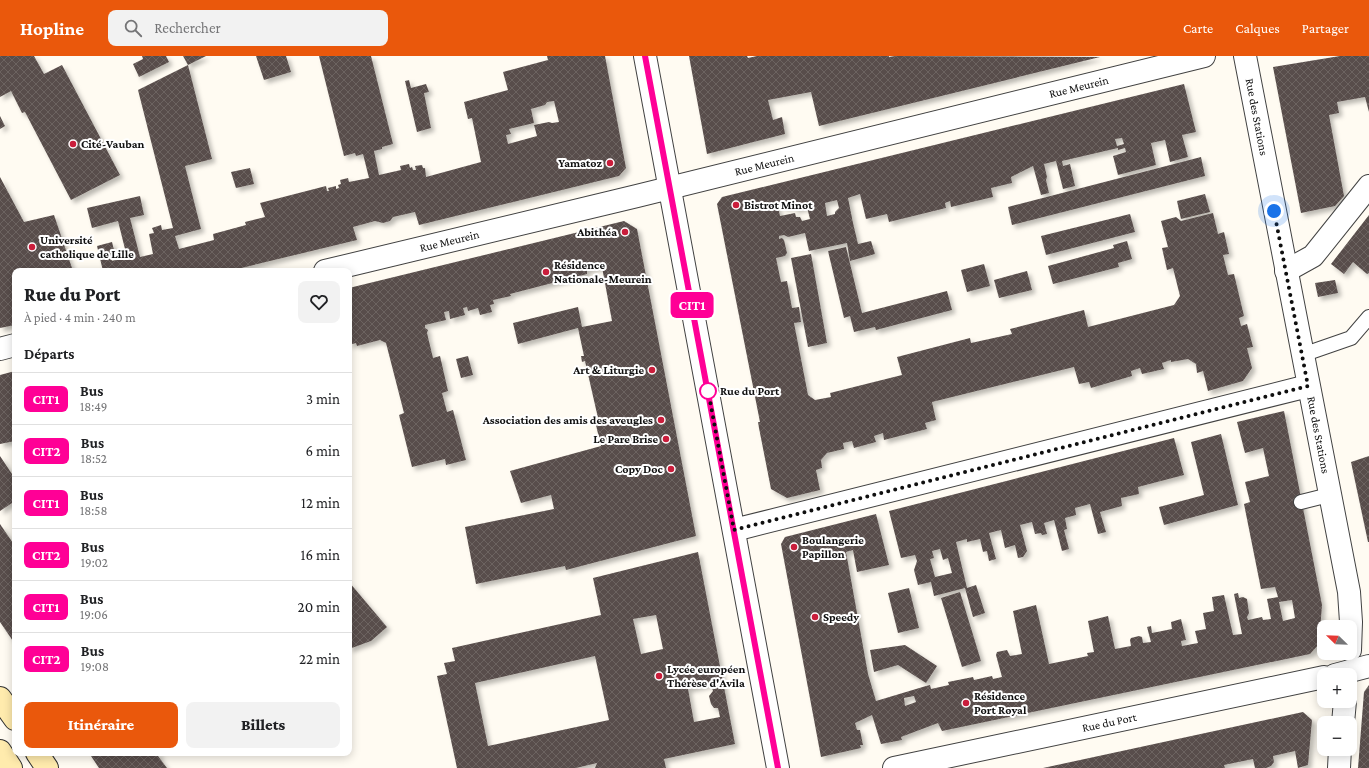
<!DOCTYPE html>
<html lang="fr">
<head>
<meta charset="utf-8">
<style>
  body { margin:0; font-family:"Crimson Pro",serif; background:#f2f2f2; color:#202124; height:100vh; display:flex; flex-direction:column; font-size:15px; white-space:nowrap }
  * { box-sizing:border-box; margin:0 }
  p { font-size:13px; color:#757577 }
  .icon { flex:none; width:22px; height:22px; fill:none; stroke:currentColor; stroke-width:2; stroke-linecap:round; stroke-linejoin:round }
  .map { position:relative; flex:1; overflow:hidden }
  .panel { position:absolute; left:12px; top:212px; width:340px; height:488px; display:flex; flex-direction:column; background:#fff; border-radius:8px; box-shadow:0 2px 10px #0003 }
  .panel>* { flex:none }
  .badge { padding:0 8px; border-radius:6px; font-size:14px; line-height:26px }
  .needle { width:26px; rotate:293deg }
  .fabs { position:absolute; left:1317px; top:564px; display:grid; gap:8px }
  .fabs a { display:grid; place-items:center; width:40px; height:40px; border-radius:8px; background:#fff; box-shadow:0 2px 10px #0003; font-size:20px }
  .you { position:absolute; width:20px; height:20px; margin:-10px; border:3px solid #fff; border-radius:50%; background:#1a73e8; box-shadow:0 0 0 6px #1a73e833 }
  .map>.badge { position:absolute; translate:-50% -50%; box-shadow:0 0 0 2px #fff }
  h2 { padding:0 12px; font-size:15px; line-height:36px }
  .round { display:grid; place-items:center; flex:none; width:42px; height:42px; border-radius:8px; background:#f2f2f2 }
  .overview { display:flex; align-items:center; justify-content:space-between; height:68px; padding:0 12px }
  h1 { font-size:19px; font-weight:800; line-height:30px }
  .cta { display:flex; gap:8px; margin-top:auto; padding:8px 12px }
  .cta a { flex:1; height:46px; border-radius:8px; background:#ea580c; color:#fff; font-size:16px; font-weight:800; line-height:46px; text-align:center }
  .cta a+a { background:#f2f2f2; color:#202124 }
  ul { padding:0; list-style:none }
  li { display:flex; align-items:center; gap:12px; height:52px; padding:0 12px; border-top:1px solid #e0e0e0 }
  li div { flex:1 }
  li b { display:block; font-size:15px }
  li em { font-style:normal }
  li .badge { min-width:44px; font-weight:700; text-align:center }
  header { display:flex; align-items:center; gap:24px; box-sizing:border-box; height:56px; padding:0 20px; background:#ea580c; color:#fff }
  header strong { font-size:19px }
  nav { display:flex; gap:22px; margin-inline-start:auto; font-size:14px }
  .search { width:280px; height:36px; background:#f2f2f2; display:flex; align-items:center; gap:10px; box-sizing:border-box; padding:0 14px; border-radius:8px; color:#757577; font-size:15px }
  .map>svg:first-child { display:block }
  .building { fill:url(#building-cross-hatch); fill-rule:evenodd; filter:url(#shadow) }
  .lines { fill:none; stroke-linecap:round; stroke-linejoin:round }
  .service-casing { stroke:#424242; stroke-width:16 }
  .minor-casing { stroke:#424242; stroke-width:24 }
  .tertiary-casing { stroke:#424242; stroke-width:24 }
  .secondary-casing { stroke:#313131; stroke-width:24 }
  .service { stroke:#fff; stroke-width:14 }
  .minor { stroke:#fff; stroke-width:22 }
  .tertiary { stroke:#fff; stroke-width:22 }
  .secondary { stroke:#ffebad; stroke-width:22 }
  .line-casing { stroke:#fff; stroke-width:9 }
  .line { stroke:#ff0096; stroke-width:6 }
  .walk { stroke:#0f0f0f; stroke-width:4; stroke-dasharray:0 7.2 }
  .poi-dot { fill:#ca1d3b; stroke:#fff; stroke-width:1.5 }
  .stop-dot { fill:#fff; stroke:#ff0096; stroke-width:2 }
  .labels { text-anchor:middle; stroke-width:4; stroke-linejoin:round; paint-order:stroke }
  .street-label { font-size:12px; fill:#0f0f0f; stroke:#fff }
  .poi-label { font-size:12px; font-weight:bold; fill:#0f0f0f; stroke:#fff; text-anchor:start }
  .stop-label { font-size:12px; font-weight:bold; fill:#0f0f0f; stroke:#fff; text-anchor:start }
</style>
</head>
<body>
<header>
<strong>Hopline</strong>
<div class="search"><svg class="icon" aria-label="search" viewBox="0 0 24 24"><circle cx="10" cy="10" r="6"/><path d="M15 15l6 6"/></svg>Rechercher</div>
<nav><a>Carte</a><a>Calques</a><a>Partager</a></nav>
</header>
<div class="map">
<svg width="1369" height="712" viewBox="0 0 1369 712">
  <defs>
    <pattern id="building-cross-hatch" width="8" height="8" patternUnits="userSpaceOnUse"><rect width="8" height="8" fill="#594e4b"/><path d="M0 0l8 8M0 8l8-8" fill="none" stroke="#6c6361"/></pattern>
    <filter id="shadow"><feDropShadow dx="3.5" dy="3.5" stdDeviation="2" flood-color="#0004"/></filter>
  </defs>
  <rect width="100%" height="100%" fill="#fffbf2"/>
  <g class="building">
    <path d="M0,0H34L44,18L62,9L120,119L71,144L25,56L22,57L11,35L0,41Z"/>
    <path d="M142,0H166L169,6L139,21L133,8L143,3Z"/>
    <path d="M183,0H206L188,9L212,103L185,110L201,173L175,180L179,193L214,184L213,178L246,169L245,166L265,161L260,147L326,130L327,135H329L328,132L336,130V133L339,132L338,129L341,128L340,124L348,122L349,126L369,122L363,98L356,100L355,97L344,100L319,0H371L393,88L382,91V93L374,95L379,119L401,114L400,110L409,108L410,112L412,111L413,114H416L415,110L422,109L423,112H425L426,121L481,106L472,62L468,63L464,46L508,34L503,16L548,4L547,0H605L626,112L619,120L419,169L415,156L393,161L390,165L383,167L375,165L353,171L357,184L229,215H103L97,190L112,186L115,198L110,199L112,205L127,201L118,165L92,172L87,152L140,140L144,159L130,162L140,201L153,198L149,178L154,177L152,172L161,169L162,174L173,172L138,34L188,9ZM554,45L559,66L552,67L549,66L534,69L537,80L508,88L506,79L511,78L509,73L534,67L531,53L545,49L547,46Z"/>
    <path d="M256,0H286L291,16L264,24Z"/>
    <path d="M689,0H747L748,2L757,0H889V1L895,0L1100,1L819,70L811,36L768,44L773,64L782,61L785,78L707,98Z"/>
    <path d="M1340,0H1369V56L1365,41L1337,46L1339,57L1329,59L1344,140L1335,150L1301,157L1273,11Z"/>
    <path d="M409,24L411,32L426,28L429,36L424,37L431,72L417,76L405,25Z"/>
    <path d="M1184,28L1196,76L1182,79L1188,101L1170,106L1165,84L1151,87L1156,109L1118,119L1113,100L1126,96L1125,92L1118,94V92L1062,105L1063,110L1070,108L1075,130L1063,133L1056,105L1044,108L1047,121L1046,124L1049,137L1041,139L1033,110L1011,121L1012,127L991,132L993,141L951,151L950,145L945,147L946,152L889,166L887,158L866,163L860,138L848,142L853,167L858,188L871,185L875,198L850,205L847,187L809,195L805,177L788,181L784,179L779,180V183L782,182L784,184L787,197L785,200L776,202L781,226L787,225L792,252L799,251L801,266L794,267L808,339L815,344L831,341L830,337L902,319L897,301L970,282L971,287L1012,278L1010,273L1084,254L1088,271L1174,249L1180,240L1173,212L1167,214L1162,192L1168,191L1161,165L1176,161L1181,165L1213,157L1218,178L1224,176L1229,198L1223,199L1228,219L1234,218L1244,260L1239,262L1241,270L1247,268L1253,291L1247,292L1252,312L1243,325L1208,335L1203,315L1197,317L1196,308L1188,303L1171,306V304L1162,307L1164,313L1142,318L1140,312L1131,315L1132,320L1091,332L1089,326L1079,328L1074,311L932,346L936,364L925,367L927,373L884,384L883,377L874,380L876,386L854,392L852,385L843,387L844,393L827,397L821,404L822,412L816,414L820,434L787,442L771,433L759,372L758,366H760L717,148L722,141ZM1122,82L1124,88L1117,90L1115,83ZM837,144L839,152L835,156V158L827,160L825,147ZM781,146L783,152L794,150V154L807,151L810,163L802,165L800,161H796L795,157L780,160L777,147Z"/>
    <path d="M0,60L5,70L0,73Z"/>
    <path d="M1201,101L1205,120L1012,169L1008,151Z"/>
    <path d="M250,112L254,128L236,132L231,116Z"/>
    <path d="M0,121L24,166L54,159L73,215H15V269L0,272Z"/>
    <path d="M1205,138L1210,156L1181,163L1177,145Z"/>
    <path d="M1130,158L1135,176L1046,199L1041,180Z"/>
    <path d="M1369,159V217L1367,218L1353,206L1344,218L1331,208Z"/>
    <path d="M624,165L637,173L696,480L566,514L565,510L476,528L465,471L554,453L551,439L521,447L510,415L601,390L595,365L598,362L585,305L582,306L581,300H584L578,272L518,288L513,267L578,251L582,271L612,265L602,211L587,214V218L510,238L511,240L493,244L494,248L490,249L492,256L480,259L478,252L468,255L467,251L463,252L465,259L450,263L449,255L444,256L446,264L425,269V272L428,274L427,277L433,302L440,300L448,335L442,337L447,356L453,354L466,404L446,409L445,403L412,411L399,359L404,357L386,287L380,284L357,290L356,287L349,289V232Z"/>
    <path d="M1127,185L1132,203L1118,207L1119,211L1053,228L1048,210L1114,192L1113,189Z"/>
    <path d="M846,191L862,257L947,235L952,254L876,274L875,271L854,276L850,260L844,262L828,195Z"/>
    <path d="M811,198L827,287L808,291L791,202Z"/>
    <path d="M984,208L990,230L967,236L961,214Z"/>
    <path d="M1027,215L1032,234L999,242L994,224Z"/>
    <path d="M1335,224L1338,237L1318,241L1315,227Z"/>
    <path d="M468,300L473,319L461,322L456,303Z"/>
    <path d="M15,315V385L0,388V319Z"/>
    <path d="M1284,355L1322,549L1319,588L1310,598L942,675L938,667L901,681L902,684L881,688L872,659L855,667L857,674H860L863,689H860L861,692L821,701L781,488L785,481L876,458L889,509L857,516L853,494L846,496L868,618L876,645L926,630L930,629L931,633L949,629L948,626L973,621L974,624L992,620L993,623L1002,621L996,599L997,596L1007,594L1010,600L1022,598L1013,555L1036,549L1049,608L1088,600L1087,597L1094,596L1088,565L1108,560L1115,593L1131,590L1130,584L1131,582L1139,580L1142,581L1143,587L1151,586L1147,571L1151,570L1152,577L1172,573L1171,566L1181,563L1186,584L1181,585L1182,590L1198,587L1195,575L1206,573L1203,557L1214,555L1212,541L1224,539L1233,579L1242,578L1234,538L1238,537L1239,542L1243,541L1247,543L1249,557L1247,561L1248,564L1262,561L1263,564L1271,563L1267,543L1278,541L1275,531L1261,533L1244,448L1250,446L1245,426L1269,420L1263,392L1245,397L1237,366ZM1292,544L1295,562L1283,565L1279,546ZM914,640L916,646L905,650L904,642Z"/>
    <path d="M1221,378L1238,449L1164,469L1159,451L1204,439L1191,386Z"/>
    <path d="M1174,382L1184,419L1138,431L1139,438L1121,442L1122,450L1100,456L1106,476L1098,478L1090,448L1075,452L1076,459L1065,462L1067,473L1064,474L1069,493L1062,495L1054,464L1044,467L1047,478L1042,479L1041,477L1035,478L1032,466L1020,469L1027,495L1023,501L1018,502L1015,489L1005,492L1001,474L989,477L996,503L989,505L987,495L983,496L980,483L967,486V483L956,486L967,532L976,529L985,557L973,561L965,532L934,540L931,526L918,529L914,514L917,505L915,499L901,502L889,455ZM940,493L943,504L948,502L952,517L935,521L930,503L934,502L932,495Z"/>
    <path d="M0,400L14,421L15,420V445L0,455Z"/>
    <path d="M1369,400V486H1368L1351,406Z"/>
    <path d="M0,468L15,490V588L0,566Z"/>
    <path d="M698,496L735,688L664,703L666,712H595L597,707L576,712H457L437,620L447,618L444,607L455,605L452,592L601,559L593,522ZM656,559L663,593L641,598L633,563ZM595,600L609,664L488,690L475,627ZM711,628L713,635L709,640L711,648L714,652H718L720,661L694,666L688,633Z"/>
    <path d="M349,526L387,571L371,585L349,593Z"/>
    <path d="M909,532L919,572L898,577L888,537Z"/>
    <path d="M960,536L981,605L962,611L941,542Z"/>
    <path d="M905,589L937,610L926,627L898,609L874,616L870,594Z"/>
    <path d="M1369,629V712H1358L1364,636Z"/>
    <path d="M1303,656L1312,664L1308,709L1298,712L1295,695L1273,700L1274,706L1271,710L1266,712H1255L1253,703L1224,709L1225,712H1043Z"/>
    <path d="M89,697H162L158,700L167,712H99Z"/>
  </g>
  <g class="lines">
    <g class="service-casing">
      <g id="service">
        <path d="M1302,299L1351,282L1369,261"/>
        <path d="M1301,446L1329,439"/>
      </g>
    </g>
    <g class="minor-casing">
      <g id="minor">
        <path id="s1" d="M1245,0L1349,536L1351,566L1350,594"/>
        <path id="s2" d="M325,215L637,140L1204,0"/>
        <path d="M1286,215L1313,200L1369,130"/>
        <path d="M0,293L15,289"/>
        <path d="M734,474L1308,330"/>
        <path d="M1335,619L1369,610"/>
        <path d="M1343,667L1345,645"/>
        <path id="s3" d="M894,712L1324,621"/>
        <path d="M1339,712L1340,693"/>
      </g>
    </g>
    <g class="tertiary-casing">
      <path id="tertiary" d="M645,0L778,712"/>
    </g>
    <g class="secondary-casing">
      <g id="secondary">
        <path d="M0,642L15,663"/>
        <path d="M0,695L11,712"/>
        <path d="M37,697L47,712"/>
      </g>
    </g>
    <use href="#service" class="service"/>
    <use href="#minor" class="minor"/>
    <use href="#tertiary" class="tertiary"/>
    <use href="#secondary" class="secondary"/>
  </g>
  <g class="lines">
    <g class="line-casing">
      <path id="line" d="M645,0L778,712"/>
    </g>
    <use href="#line" class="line"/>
    <path class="walk" d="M708,335V334L734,474L1308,330L1274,155"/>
  </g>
  <g class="poi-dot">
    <circle cx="73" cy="88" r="4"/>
    <circle cx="610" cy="107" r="4"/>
    <circle cx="736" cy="149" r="4"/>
    <circle cx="625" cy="176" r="4"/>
    <circle cx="32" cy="191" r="4"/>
    <circle cx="546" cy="216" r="4"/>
    <circle cx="652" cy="314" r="4"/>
    <circle cx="661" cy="364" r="4"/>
    <circle cx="666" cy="383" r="4"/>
    <circle cx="671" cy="413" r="4"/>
    <circle cx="794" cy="491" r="4"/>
    <circle cx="815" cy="561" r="4"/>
    <circle cx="659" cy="620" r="4"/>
    <circle cx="966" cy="647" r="4"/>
  </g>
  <circle class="stop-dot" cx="708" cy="335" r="8"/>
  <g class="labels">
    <g class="street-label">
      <text dy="4" stroke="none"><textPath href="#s2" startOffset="776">Rue Meurein</textPath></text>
      <text dy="4" stroke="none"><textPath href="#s1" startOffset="62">Rue des Stations</textPath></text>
      <text dy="4" stroke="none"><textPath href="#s2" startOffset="452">Rue Meurein</textPath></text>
      <text dy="4" stroke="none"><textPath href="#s2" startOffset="128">Rue Meurein</textPath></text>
      <text dy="4" stroke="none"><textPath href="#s1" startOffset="386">Rue des Stations</textPath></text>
      <text dy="4" stroke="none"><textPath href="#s3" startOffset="220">Rue du Port</textPath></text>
    </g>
    <g class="poi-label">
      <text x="81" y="92">Cité-Vauban</text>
      <text x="602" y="111" text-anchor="end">Yamatoz</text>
      <text x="744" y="153">Bistrot Minot</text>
      <text x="617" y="180" text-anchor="end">Abithéa</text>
      <text x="40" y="188">Université<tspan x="40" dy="14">catholique de Lille</tspan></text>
      <text x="554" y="213">Résidence<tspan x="554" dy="14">Nationale-Meurein</tspan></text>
      <text x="644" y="318" text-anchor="end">Art &amp; Liturgie</text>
      <text x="653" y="368" text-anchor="end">Association des amis des aveugles</text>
      <text x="658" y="387" text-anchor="end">Le Pare Brise</text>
      <text x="663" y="417" text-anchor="end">Copy Doc</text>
      <text x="802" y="488">Boulangerie<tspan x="802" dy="14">Papillon</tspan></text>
      <text x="823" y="565">Speedy</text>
      <text x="667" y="617">Lycée européen<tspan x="667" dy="14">Thérèse d'Avila</tspan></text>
      <text x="974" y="644">Résidence<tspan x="974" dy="14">Port Royal</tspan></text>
    </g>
    <g class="stop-label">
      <text x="720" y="339">Rue du Port</text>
    </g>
  </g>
</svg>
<div class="fabs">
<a><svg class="needle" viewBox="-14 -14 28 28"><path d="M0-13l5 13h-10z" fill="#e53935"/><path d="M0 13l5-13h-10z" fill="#757577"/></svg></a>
<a>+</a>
<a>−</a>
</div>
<div class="you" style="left:1274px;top:155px"></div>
<b class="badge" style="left:692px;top:249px;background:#ff0096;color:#fff">CIT1</b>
<section class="panel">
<div class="overview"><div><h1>Rue du Port</h1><p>À pied · 4 min · 240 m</p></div><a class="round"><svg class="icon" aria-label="heart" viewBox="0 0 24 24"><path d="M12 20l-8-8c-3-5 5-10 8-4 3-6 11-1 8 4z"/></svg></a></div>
<h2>Départs</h2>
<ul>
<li><span class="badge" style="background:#ff0096;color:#fff">CIT1</span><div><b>Bus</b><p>18:49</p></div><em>3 min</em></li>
<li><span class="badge" style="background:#ff0096;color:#fff">CIT2</span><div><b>Bus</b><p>18:52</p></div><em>6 min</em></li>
<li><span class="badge" style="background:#ff0096;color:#fff">CIT1</span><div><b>Bus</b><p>18:58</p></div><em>12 min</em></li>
<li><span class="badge" style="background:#ff0096;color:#fff">CIT2</span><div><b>Bus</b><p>19:02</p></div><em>16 min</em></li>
<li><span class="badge" style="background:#ff0096;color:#fff">CIT1</span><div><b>Bus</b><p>19:06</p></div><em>20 min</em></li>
<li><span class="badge" style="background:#ff0096;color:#fff">CIT2</span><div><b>Bus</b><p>19:08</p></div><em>22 min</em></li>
</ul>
<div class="cta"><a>Itinéraire</a><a>Billets</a></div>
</section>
</div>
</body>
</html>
